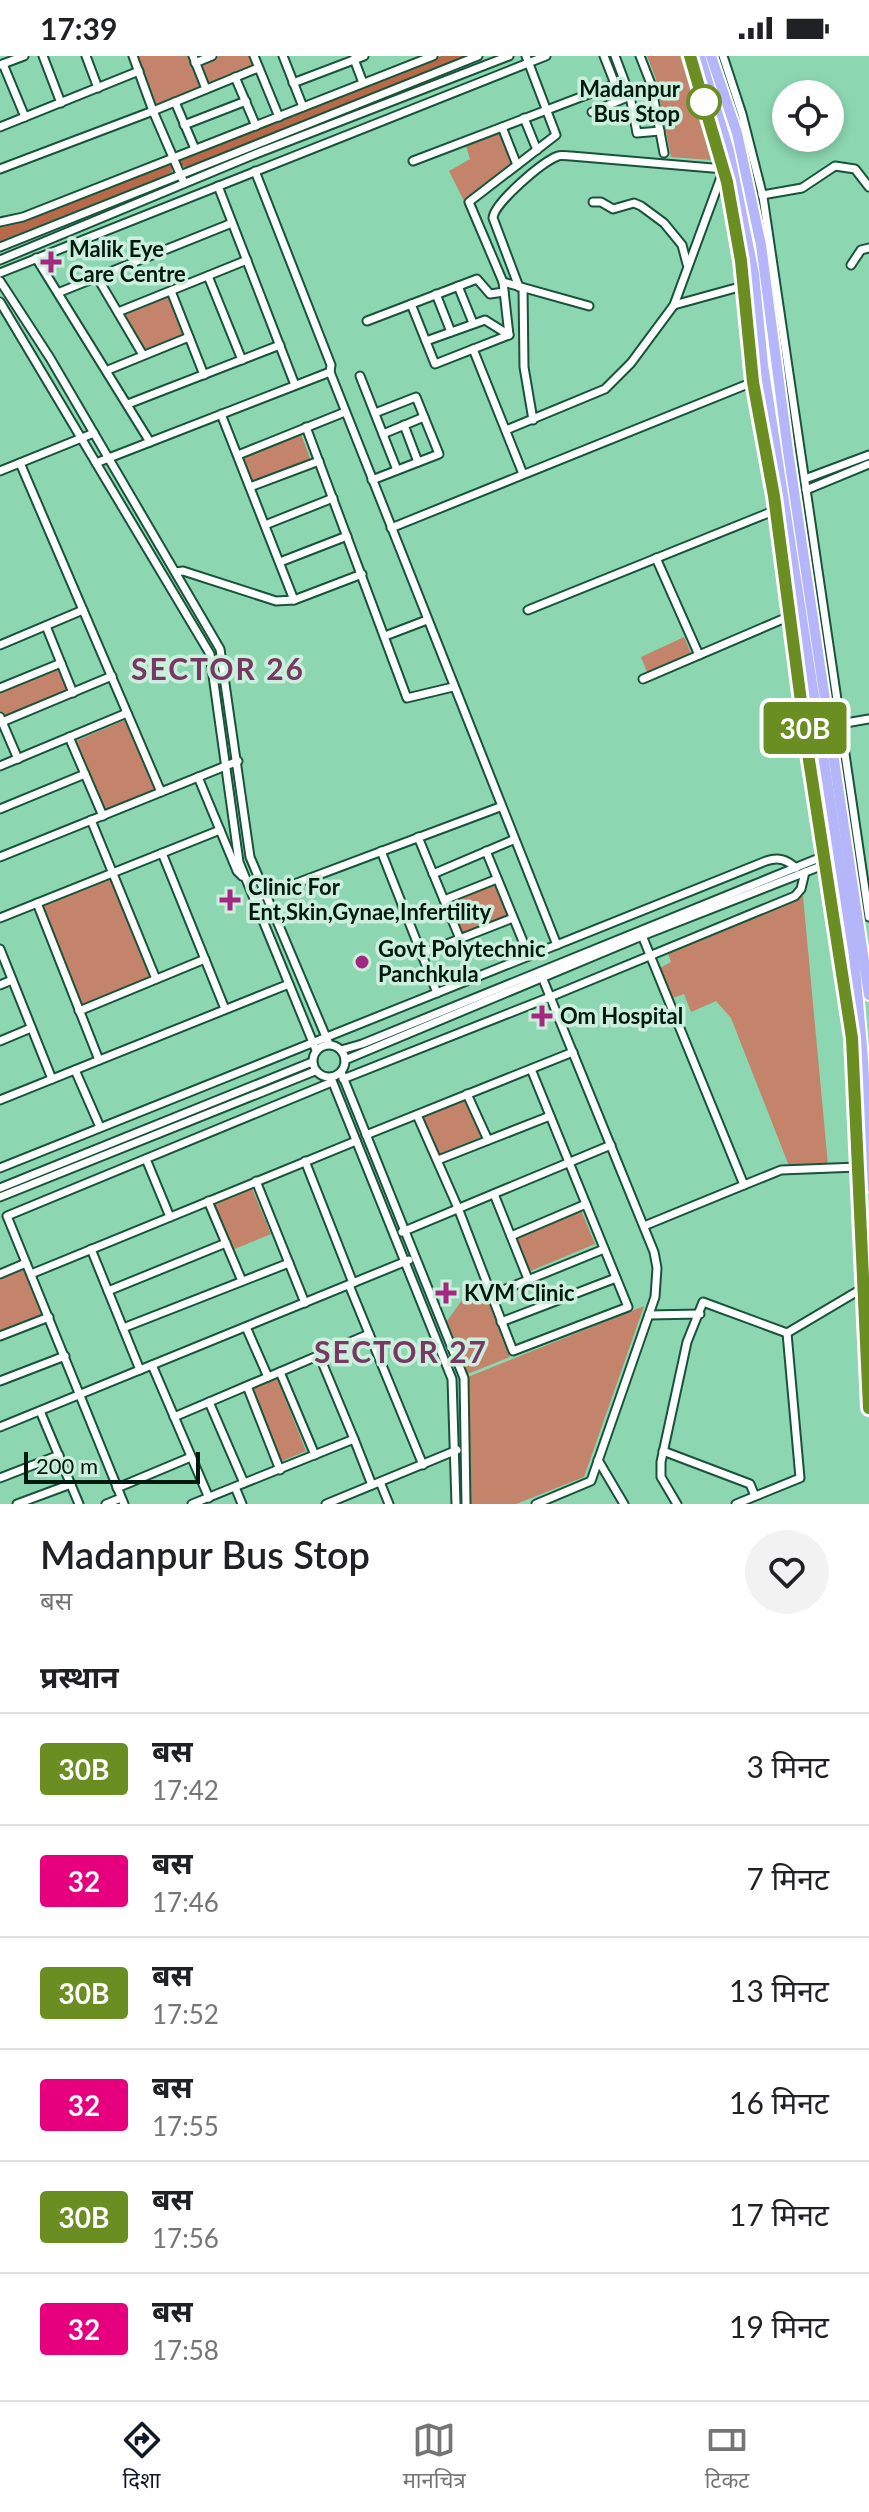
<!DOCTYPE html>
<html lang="hi">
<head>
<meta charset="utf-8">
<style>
  body { margin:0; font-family:Lato,"Noto Sans Devanagari",sans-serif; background:#f2f2f2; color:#202124; height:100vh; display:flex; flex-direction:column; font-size:30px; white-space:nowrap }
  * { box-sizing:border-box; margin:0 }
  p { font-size:26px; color:#757577 }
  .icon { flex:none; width:44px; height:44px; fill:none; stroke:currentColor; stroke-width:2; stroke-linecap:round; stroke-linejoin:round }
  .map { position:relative; height:1448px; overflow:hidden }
  .drawer { display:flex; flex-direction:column; background:#fff; flex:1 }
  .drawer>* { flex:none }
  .badge { padding:0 16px; border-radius:6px; font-size:28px; line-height:52px }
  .controls { position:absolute; left:772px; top:24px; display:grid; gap:16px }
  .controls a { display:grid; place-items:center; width:72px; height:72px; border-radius:50%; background:#fff; box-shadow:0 4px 12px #0003; font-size:40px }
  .scale { position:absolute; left:24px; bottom:20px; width:176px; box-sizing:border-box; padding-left:8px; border:4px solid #001a0e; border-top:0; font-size:22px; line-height:28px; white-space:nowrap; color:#001a0e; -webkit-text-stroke:6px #cbefdc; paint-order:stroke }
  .map>.badge { position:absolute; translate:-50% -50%; box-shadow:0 0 0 4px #fff }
  h2 { padding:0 40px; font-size:30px; line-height:72px }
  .round { display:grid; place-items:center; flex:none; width:84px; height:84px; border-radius:42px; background:#f2f2f2 }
  .overview { display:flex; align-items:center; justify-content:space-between; height:136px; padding:0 40px }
  h1 { font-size:38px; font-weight:600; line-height:60px }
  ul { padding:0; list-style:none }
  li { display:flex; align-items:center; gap:24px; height:112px; padding:0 40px; border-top:2px solid #e0e0e0 }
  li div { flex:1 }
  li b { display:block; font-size:30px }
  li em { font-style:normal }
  li .badge { min-width:88px; font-weight:700; text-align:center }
  .status { display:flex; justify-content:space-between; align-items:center; height:56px; padding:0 40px; background:#fff; direction:ltr }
  .status svg { height:22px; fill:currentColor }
  .menu { display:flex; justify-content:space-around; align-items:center; height:112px; border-top:2px solid #e0e0e0; background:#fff; font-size:22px; color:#757577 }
  .menu a { display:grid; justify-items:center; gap:4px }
  .menu .selected { color:#111827 }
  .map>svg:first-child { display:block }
  .green { fill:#c3846b }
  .forest { fill:#b7694a }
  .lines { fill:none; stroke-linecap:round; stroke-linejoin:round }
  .minor-casing { stroke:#18533a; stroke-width:11 }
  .highway-casing { stroke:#fff; stroke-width:14 }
  .minor { stroke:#fff; stroke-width:7 }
  .highway { stroke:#b4b6f9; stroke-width:10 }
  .line-casing { stroke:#fff; stroke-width:18 }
  .line { stroke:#6b8e23; stroke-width:12 }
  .stop-dot { fill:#fff; stroke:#6b8e23; stroke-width:4 }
  .poi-dot { fill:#a2297f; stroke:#cbefdc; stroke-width:3 }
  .labels { text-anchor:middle; stroke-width:7; stroke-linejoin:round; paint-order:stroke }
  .stop-label { font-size:22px; font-weight:bold; fill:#001a0e; stroke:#cbefdc; text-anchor:end }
  .poi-label { font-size:22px; font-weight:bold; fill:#001a0e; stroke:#cbefdc; text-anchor:start }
  .district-label { font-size:30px; font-weight:bold; letter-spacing:2px; fill:#763961; stroke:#cbefdc }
</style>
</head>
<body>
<div class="status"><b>17:39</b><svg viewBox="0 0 49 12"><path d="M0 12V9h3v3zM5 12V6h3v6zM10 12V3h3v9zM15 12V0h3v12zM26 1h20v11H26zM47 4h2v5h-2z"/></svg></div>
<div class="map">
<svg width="869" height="1448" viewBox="0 0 869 1448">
  <rect width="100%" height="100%" fill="#8cd7b2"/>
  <g class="green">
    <path d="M136,0H191L203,31L155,50Z"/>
    <path d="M220,0H252L256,10L208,28L200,8Z"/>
    <path d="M647,0H680L711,104L671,101L656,23Z"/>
    <path d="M500,77L512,107L464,145L449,115L470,103L466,90Z"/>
    <path d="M168,239L184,280L144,297L122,259Z"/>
    <path d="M301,378L311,405L251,428L241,402Z"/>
    <path d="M684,581L691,597L647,616L641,601Z"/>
    <path d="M58,613L67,635L3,662L0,654V637Z"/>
    <path d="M125,664L154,733L105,754L76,685Z"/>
    <path d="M110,821L150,922L81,949L41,849Z"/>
    <path d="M494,828L508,861L461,880L447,846Z"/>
    <path d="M803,840L828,1109L789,1110L731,962L716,945L691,956L684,938L670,943L658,913L671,906L667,895Z"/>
    <path d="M465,1041L481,1081L437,1099L421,1059Z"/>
    <path d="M251,1130L271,1178L232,1194L213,1146Z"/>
    <path d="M581,1154L595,1188L528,1216L514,1182Z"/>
    <path d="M23,1212L43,1260L0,1277V1221Z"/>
    <path d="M484,1235L510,1301L465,1319L445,1268L462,1244Z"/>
    <path d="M644,1250L584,1421L516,1448H470L468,1321Z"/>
    <path d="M276,1320L306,1395L280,1406L250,1331Z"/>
  </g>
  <g class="forest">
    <path d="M441,0H469L187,111L181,110L179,105Z"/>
    <path d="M171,106L172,116L161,121L0,185V171L20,166Z"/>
  </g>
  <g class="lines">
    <g class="minor-casing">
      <g id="minor">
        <path d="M43,0L61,47"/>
        <path d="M86,0L98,32"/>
        <path d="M133,0L153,55L184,127"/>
        <path d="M193,0L206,33"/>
        <path d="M254,0L279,61"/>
        <path d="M283,0L303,51"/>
        <path d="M615,0L630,40L637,77L660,75"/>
        <path d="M640,0L651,28L664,97"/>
        <path d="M690,0L727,126L741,205L753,326L774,440L807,691L852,982L869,1352"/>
        <path d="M723,0L742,58L763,141L869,861"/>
        <path d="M354,3L363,27"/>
        <path d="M195,7L212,0"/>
        <path d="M3,8L25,61"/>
        <path d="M0,9L24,0"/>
        <path d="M235,21L256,70"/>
        <path d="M293,27L364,0"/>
        <path d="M175,46L195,93"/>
        <path d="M592,56L630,40"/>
        <path d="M524,62L537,94"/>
        <path d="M184,69L246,45"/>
        <path d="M0,71L139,15"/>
        <path d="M502,71L517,109"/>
        <path d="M413,105L615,28L604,0"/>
        <path d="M0,113L153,55L258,12"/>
        <path d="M255,115L331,309L330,316L557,889"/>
        <path d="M218,130L295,329"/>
        <path d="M762,139L802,132L835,110L855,113L869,131"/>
        <path d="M593,146H601L613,153L634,147L641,150L664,167L682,189L687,208"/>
        <path d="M0,166L23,161L433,0"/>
        <path d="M0,191L478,0"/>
        <path d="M36,202L150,386"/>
        <path d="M0,204L253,99L509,0"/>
        <path d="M851,209L861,194L869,192"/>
        <path d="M0,217L546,0"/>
        <path d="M208,220L242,304"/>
        <path d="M97,221L143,299"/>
        <path d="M0,225L50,302L220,593L250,801L329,988"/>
        <path d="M503,226L589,250"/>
        <path d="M458,230L473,267"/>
        <path d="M523,232L524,311L533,364"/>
        <path d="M171,235L204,319"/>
        <path d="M60,236L232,167"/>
        <path d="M436,238L451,276"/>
        <path d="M0,246L210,598L239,806L316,994"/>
        <path d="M411,248L435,308L509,279L503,226L469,146L556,79L526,0"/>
        <path d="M674,249L743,230"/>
        <path d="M118,256L247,204"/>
        <path d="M367,265L477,223L490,238L504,236"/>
        <path d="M426,285L485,264L509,279"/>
        <path d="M473,293L523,418"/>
        <path d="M108,314L189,281"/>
        <path d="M360,320L397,414"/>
        <path d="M128,348L280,289"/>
        <path d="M221,358L294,544"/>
        <path d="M404,369L418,406"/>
        <path d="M306,371L407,642L453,631"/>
        <path d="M506,374L605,333L631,307L674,249L724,113L571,100C568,100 561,99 558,100C542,106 494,147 493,162L519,231"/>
        <path d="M383,378L424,361"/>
        <path d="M238,399L345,356"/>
        <path d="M20,407L161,736"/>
        <path d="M96,407L330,316"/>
        <path d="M0,415L94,377"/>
        <path d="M805,423L869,399"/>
        <path d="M372,424L439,398L416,341L375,357"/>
        <path d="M250,431L319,405"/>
        <path d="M806,434L869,408"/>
        <path d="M265,469L333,442"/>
        <path d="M391,472L753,326"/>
        <path d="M656,502L699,599"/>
        <path d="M280,506L347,480"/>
        <path d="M176,516L183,515L276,545L294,544L362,518"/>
        <path d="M528,554L776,454"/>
        <path d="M46,570L73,637"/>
        <path d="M385,580L427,564"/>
        <path d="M0,589L83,554"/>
        <path d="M643,623L790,560"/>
        <path d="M0,632L61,607"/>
        <path d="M0,661L18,703"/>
        <path d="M2,666L112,620"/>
        <path d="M840,668L869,663"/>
        <path d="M69,681L103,760"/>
        <path d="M0,710L127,657"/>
        <path d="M198,721L237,815L242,820"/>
        <path d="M0,753L85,718"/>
        <path d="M91,764L156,923"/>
        <path d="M418,781L460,883"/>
        <path d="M381,795L437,937"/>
        <path d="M486,795L529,900"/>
        <path d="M162,797L225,953"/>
        <path d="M0,801L238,705"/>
        <path d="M433,818L513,784"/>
        <path d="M254,843L500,751"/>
        <path d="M444,844L497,823"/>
        <path d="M37,847L99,1004"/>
        <path d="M0,862L220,774"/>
        <path d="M641,877L744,1129L644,1170"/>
        <path d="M0,893L52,1023"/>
        <path d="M421,898L513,862"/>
        <path d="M0,929L12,924"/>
        <path d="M79,955L205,903"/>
        <path d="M0,985L31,972"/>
        <circle cx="329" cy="1005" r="16"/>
        <path d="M341,994L362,988L824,800L841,797"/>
        <path d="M345,1004L642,880L826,808L843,806"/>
        <path d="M75,1014L100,1071"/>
        <path d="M341,1016L464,1322L466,1448"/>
        <path d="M331,1022L452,1323L456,1448"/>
        <path d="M343,1023L550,941L795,840L801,833L805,816"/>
        <path d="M467,1038L488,1084"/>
        <path d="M0,1044L289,928"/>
        <path d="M417,1059L458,1152L513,1295L628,1251L531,1013"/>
        <path d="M366,1079L573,996"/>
        <path d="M146,1103L170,1161"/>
        <path d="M438,1104L550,1060"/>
        <path d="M305,1105L353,1227"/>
        <path d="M0,1112L766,805C778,801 786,803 796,812"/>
        <path d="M256,1125L305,1247"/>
        <path d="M744,1129L781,1114L858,1111"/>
        <path d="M0,1132L312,1006"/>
        <path d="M494,1138L528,1223"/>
        <path d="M0,1141L315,1015"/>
        <path d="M208,1145L242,1225"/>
        <path d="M402,1176L611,1089"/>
        <path d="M511,1180L586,1148"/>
        <path d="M91,1193L140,1314"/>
        <path d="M0,1218L26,1207"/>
        <path d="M31,1218L356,1085"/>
        <path d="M349,1229L423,1409"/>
        <path d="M108,1235L226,1187"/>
        <path d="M491,1239L604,1193"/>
        <path d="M649,1259L700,1258"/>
        <path d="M501,1266L616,1222"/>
        <path d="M246,1271L268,1321"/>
        <path d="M123,1272L289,1207"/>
        <path d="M0,1280L49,1261"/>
        <path d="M319,1299L354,1383"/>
        <path d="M152,1309L209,1442"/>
        <path d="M280,1316L315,1399"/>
        <path d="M0,1325L65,1300"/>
        <path d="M247,1330L280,1414"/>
        <path d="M209,1346L244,1427"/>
        <path d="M40,1355L79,1448"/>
        <path d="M174,1361L369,1278"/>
        <path d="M0,1371L409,1204"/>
        <path d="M663,1395L750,1428L755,1440"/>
        <path d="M598,1404L624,1448"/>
        <path d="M0,1422L59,1399"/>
        <path d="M380,1426L389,1448"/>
        <path d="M235,1431L242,1448"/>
        <path d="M117,1432L191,1401"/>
        <path d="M17,1448L71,1428"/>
        <path d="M106,1448L121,1442"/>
        <path d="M124,1448L7,1160L332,1026"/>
        <path d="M192,1448L354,1383L372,1429"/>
        <path d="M326,1448L457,1394"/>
        <path d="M536,1448L591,1425L655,1241L657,1212L654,1196L540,916"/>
        <path d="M677,1448L661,1421V1406L687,1286L703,1246L787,1277L863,1232"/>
        <path d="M736,1448L800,1422L787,1277"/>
      </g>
    </g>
    <g class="highway-casing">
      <g id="highway">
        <path d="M700,0L729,95L754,218L763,309L854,900L863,1003L869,1130"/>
        <path d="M711,0L737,77L761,189L788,395L869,939"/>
      </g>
    </g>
    <use href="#minor" class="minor"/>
    <use href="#highway" class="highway"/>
  </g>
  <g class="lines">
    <g class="line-casing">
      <path id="line" d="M690,0L727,126L741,205L753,326L774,440L807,691L852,982L869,1352"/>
    </g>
    <use href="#line" class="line"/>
  </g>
  <circle class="stop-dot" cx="704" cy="46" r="16"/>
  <g class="poi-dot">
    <path d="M47 194h8v8h8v8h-8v8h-8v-8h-8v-8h8z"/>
    <path d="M226 832h8v8h8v8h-8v8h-8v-8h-8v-8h8z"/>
    <circle cx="362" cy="906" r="8"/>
    <path d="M538 948h8v8h8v8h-8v8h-8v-8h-8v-8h8z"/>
    <path d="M442 1225h8v8h8v8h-8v8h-8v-8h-8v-8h8z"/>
  </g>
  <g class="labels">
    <g class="stop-label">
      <text x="680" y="41">Madanpur<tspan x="680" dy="25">Bus Stop</tspan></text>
    </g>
    <g class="poi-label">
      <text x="69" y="201">Malik Eye<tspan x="69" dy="25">Care Centre</tspan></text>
      <text x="248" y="839">Clinic For<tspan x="248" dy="25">Ent,Skin,Gynae,Infertility</tspan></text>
      <text x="378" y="901">Govt Polytechnic<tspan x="378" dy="25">Panchkula</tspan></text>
      <text x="560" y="968">Om Hospital</text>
      <text x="464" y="1245">KVM Clinic</text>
    </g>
    <g class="district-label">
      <text x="218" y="624">SECTOR 26</text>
      <text x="401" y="1307">SECTOR 27</text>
    </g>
  </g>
</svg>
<div class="controls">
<a><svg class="icon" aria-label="locate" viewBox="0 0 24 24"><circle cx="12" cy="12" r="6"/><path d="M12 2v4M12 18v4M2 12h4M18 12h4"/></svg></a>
</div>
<div class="scale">200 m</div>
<b class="badge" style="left:805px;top:672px;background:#6b8e23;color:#fff">30B</b>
</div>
<section class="drawer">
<div class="overview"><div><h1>Madanpur Bus Stop</h1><p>बस</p></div><a class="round"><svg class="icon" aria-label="heart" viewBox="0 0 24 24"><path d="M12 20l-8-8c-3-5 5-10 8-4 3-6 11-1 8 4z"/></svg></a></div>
<h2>प्रस्थान</h2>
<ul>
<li><span class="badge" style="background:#6b8e23;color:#fff">30B</span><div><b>बस</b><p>17:42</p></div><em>3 मिनट</em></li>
<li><span class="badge" style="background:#e6007e;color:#fff">32</span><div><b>बस</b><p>17:46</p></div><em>7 मिनट</em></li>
<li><span class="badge" style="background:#6b8e23;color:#fff">30B</span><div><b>बस</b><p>17:52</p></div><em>13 मिनट</em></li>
<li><span class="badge" style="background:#e6007e;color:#fff">32</span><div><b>बस</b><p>17:55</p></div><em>16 मिनट</em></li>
<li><span class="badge" style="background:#6b8e23;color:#fff">30B</span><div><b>बस</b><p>17:56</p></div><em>17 मिनट</em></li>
<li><span class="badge" style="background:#e6007e;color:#fff">32</span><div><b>बस</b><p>17:58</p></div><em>19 मिनट</em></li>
</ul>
</section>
<nav class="menu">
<a class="selected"><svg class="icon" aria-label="directions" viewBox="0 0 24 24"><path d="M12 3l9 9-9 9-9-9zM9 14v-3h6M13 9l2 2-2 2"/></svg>दिशा</a>
<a><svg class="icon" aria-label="map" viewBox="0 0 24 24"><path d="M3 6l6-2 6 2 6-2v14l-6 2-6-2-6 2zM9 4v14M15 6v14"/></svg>मानचित्र</a>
<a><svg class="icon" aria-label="tickets" viewBox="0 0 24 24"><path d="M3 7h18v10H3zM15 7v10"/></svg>टिकट</a>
</nav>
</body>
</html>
